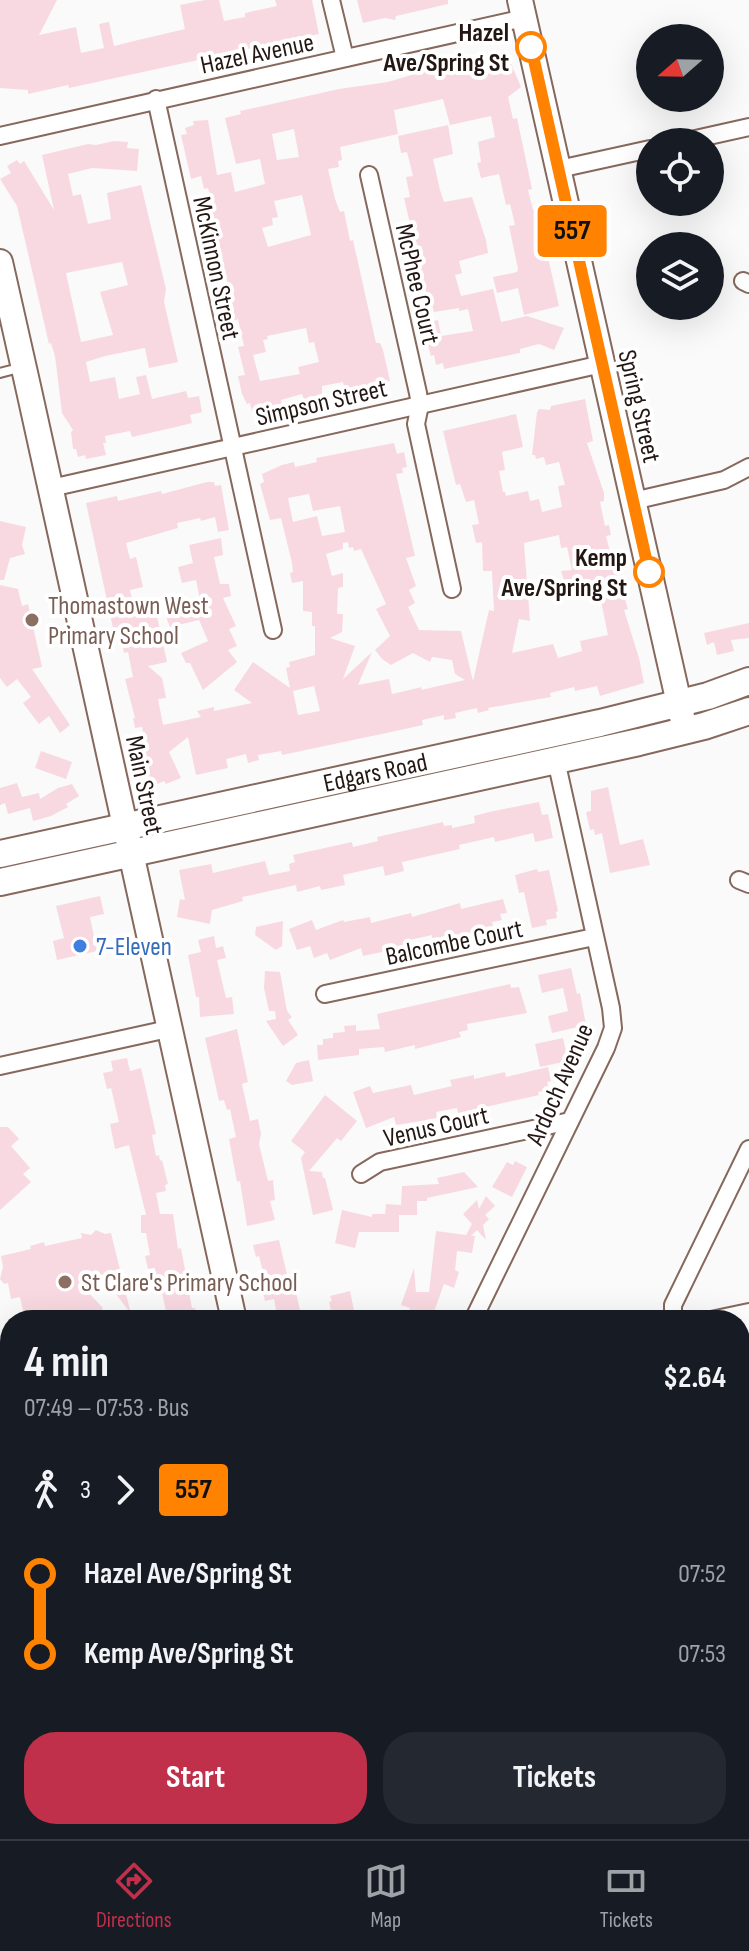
<!DOCTYPE html>
<html lang="en">
<head>
<meta charset="utf-8">
<style>
  body { margin:0; font-family:"Sofia Sans Condensed",sans-serif; background:#242831; color:#f1f3f6; height:100vh; display:flex; flex-direction:column; font-size:30px; white-space:nowrap }
  * { box-sizing:border-box; margin:0 }
  p { font-size:26px; color:#9ea1a6 }
  .icon { flex:none; width:44px; height:44px; fill:none; stroke:currentColor; stroke-width:2; stroke-linecap:round; stroke-linejoin:round }
  .map { position:relative; flex:1; overflow:hidden }
  .drawer { position:absolute; left:0px; top:1310px; width:750px; height:530px; display:flex; flex-direction:column; background:#171b24; border-radius:32px 32px 0 0; box-shadow:0 8px 32px #0002 }
  .drawer>* { flex:none }
  .badge { padding:0 16px; border-radius:6px; font-size:28px; line-height:52px }
  .needle { width:52px; rotate:250deg }
  .tools { position:absolute; left:636px; top:24px; display:grid; gap:16px }
  .tools a { display:grid; place-items:center; width:88px; height:88px; border-radius:50%; background:#171b24; box-shadow:0 8px 32px #0002; font-size:40px }
  .map>.badge { position:absolute; translate:-50% -50%; box-shadow:0 0 0 4px #fff }
  .legs { display:flex; align-items:center; gap:12px; height:88px; padding:0 24px; font-size:26px }
  .legs p { margin-inline-start:auto }
  .headline { display:flex; align-items:center; justify-content:space-between; height:136px; padding:0 24px }
  h1 { font-size:44px; font-weight:700; line-height:60px }
  .action { display:flex; gap:16px; margin-top:auto; padding:16px 24px }
  .action a { flex:1; height:92px; border-radius:32px; background:#c0304a; color:#fff; font-size:32px; font-weight:700; line-height:92px; text-align:center }
  .action a+a { background:#242831; color:#f1f3f6 }
  ul { padding:0 24px; list-style:none }
  li { display:flex; align-items:center; gap:28px; height:80px; font-size:30px }
  li i { display:grid; place-items:center; width:12px; height:100%; margin:0 10px; background:currentColor }
  li i::after { content:''; width:20px; height:20px; margin:-10px; border:6px solid; border-radius:50%; background:#171b24 }
  li p { margin-inline-start:auto }
  li:first-child i { background:linear-gradient(#0000 50%,currentColor 0) }
  li:last-child i { background:linear-gradient(currentColor 50%,#0000 0) }
  .tab-bar { display:flex; justify-content:space-around; align-items:center; height:112px; border-top:2px solid #363941; background:#171b24; font-size:22px; color:#9ea1a6 }
  .tab-bar a { display:grid; justify-items:center; gap:4px }
  .tab-bar .current { color:#c0304a }
  .map>svg:first-child { display:block }
  .building { fill:#f8d9e1; fill-rule:evenodd }
  .lines { fill:none; stroke-linecap:round; stroke-linejoin:round }
  .lane-casing { stroke:#86685c; stroke-width:12 }
  .street-casing { stroke:#86685c; stroke-width:20 }
  .secondary-casing { stroke:#86685c; stroke-width:28 }
  .primary-casing { stroke:#86685c; stroke-width:30 }
  .lane { stroke:#fff; stroke-width:8 }
  .street { stroke:#fff; stroke-width:16 }
  .secondary { stroke:#fff; stroke-width:24 }
  .primary { stroke:#fff; stroke-width:26 }
  .line-1-casing { stroke:#fff; stroke-width:18 }
  .line-1 { stroke:#ff8200; stroke-width:12 }
  .stop-1-dot { fill:#fff; stroke:#ff8200; stroke-width:4 }
  .education-dot { fill:#8d6e63; stroke:#fff; stroke-width:3 }
  .shop-dot { fill:#3f7fe0; stroke:#fff; stroke-width:3 }
  .labels { text-anchor:middle; stroke-width:8; stroke-linejoin:round; paint-order:stroke }
  .stop-label { font-size:26px; font-weight:bold; fill:#231713; stroke:#fff; text-anchor:end }
  .street-label { font-size:26px; fill:#231713; stroke:#fff }
  .education-label { font-size:26px; fill:#785e54; stroke:#fff; text-anchor:start }
  .shop-label { font-size:26px; fill:#366cbe; stroke:#fff; text-anchor:start }
</style>
</head>
<body>
<div class="map">
<svg width="749" height="1839" viewBox="0 0 749 1839">
  <rect width="100%" height="100%" fill="#fafafa"/>
  <g class="building">
    <path d="M0,0H57L39,35L76,27L81,53L104,48L99,24L109,22L114,46L134,41L185,29L180,5L205,0H219L224,21L245,17V13L277,6L275,0H312L319,34L69,88L68,85L28,94V90L0,88Z"/>
    <path d="M357,0H448V4L396,16L395,20L385,18L363,23Z"/>
    <path d="M504,54L507,62L510,61L521,87L508,97L513,119L517,118L532,189L528,190L533,210L537,209L559,306L524,315L518,288L497,293L493,277L517,272L518,269L509,226L515,225L510,204L506,205L499,174L481,178L477,163L481,162L478,142L495,137L491,116L450,125L443,99L394,110L398,134L340,147L342,160L338,161L339,167L328,169L335,199L340,212L344,211L350,241L353,240L376,343H380L383,350L390,381L345,390L343,382L322,386V394L316,397L304,400L302,394L281,400L282,405L252,412L250,403L247,404L242,394L238,376L245,375L238,347L244,346L238,319L233,321L224,284L227,282L222,255L218,250L208,210L214,209L208,188L204,189L201,176L191,179L181,135L187,134L185,128L194,125L193,121L208,120L217,175L231,172L235,192L265,184L260,159L236,164L225,118L241,114L240,111L339,89L388,82L428,70L469,62V65ZM294,129L299,157L277,160L272,134ZM302,195L311,235L268,247L262,228L273,225L272,218L278,217L274,201ZM306,328L309,343L314,342L319,362L298,367L300,374L260,381L253,355L266,352L263,340L268,339L267,336Z"/>
    <path d="M448,125L453,154L433,159L440,190L444,202L472,197L486,240L488,253L459,261L462,273L455,275L461,296L493,289L501,322L527,316L564,328L554,350L539,344L520,349V353L444,369L443,363L436,365L434,355L431,356L422,324L438,320L441,336L473,331L468,309L459,311V308L434,312L431,301H428L404,198L410,197L406,177L413,176L407,152L401,153L398,136Z"/>
    <path d="M114,141L128,142L127,148L139,149L137,171L92,168L68,174L73,196L81,194L88,224L111,219L107,193L141,185L166,289L164,302L178,362L149,368L145,348L105,356L86,362L90,382L115,377L119,399L140,394L136,377L146,375L152,399L186,391L188,398L199,396L202,412L190,415L192,423L176,427L132,437L130,431L105,436L106,443H103L106,455L86,459L85,455L78,457L76,449H73L71,432L73,430L62,413L55,356L51,343L49,344L17,206L0,179L11,173L7,166L17,160L20,164L24,161L54,210L42,155L88,144L96,145ZM122,262L128,285L100,292L113,335L81,342L66,273Z"/>
    <path d="M585,399L593,441L587,443L604,493V501L600,502L605,526L609,525L611,535L606,536L611,556L616,555L618,566H615L622,599H625L628,609L624,610L639,658L644,683L600,696L597,686L575,691L574,687L550,693L551,697L488,708L489,710L478,713L477,708L455,713L456,718L444,720V715L422,720L423,725L391,732L282,755L281,751L258,755L259,760L248,763L246,754L226,759L228,768L196,775L188,737L169,752L181,778L166,784L164,781L155,785L152,779L150,780L145,770L148,768L140,748L146,746L142,727L135,728L133,718H135L125,679L133,677L128,652L124,653L122,641L116,642L86,503L117,496L118,501L161,491L162,494L207,482H214L215,486L221,485L229,530L218,532L215,517L201,521L200,518L177,523L178,528L126,543L130,559L136,557L143,587L130,590L136,616L156,612L167,662L148,666L162,678L166,698L158,699L163,725L201,717L197,711L214,707V711L252,703L234,690L253,662L290,688L286,668L290,667L289,662L315,655V626H312V612L303,611V581L292,583L290,573L293,572L292,563L281,518L270,520L260,484L264,482L262,474L282,465L294,462L295,467L317,462L316,458L394,443L397,454L404,452L407,467L402,468L403,473L396,474L415,556L406,558L416,586L409,590L415,603L408,607L419,630L461,631L473,681L489,610L494,611L492,571H483L482,542L476,543L472,525L479,524L474,500L466,502L460,484L456,485L443,431L516,414L523,447L502,452L505,470L499,471L503,492H505L506,496L528,491L530,501L539,499L542,512L562,507L558,486L565,485L559,462L546,465L544,457L536,459L535,455H532L537,412L539,409L550,410L551,406ZM309,494L313,511L340,506L345,532L322,536L317,516L293,522L288,498ZM559,535L561,548L567,547L572,570L561,571L566,588L587,583L591,602L601,601L608,635L580,641L582,651L558,658L553,644L512,653L519,619L530,621L524,543ZM348,542L349,548L353,547L354,551L361,549L386,604L376,609L390,636L375,650L382,659L391,665L413,653L430,662L432,657L452,660L455,674L465,680L421,690L422,687L392,694L389,679L358,685L372,652L343,679L355,646L330,638L342,632L343,614H337L338,588L343,587V573L332,576L326,554L343,549V543ZM314,686L320,711L298,715L293,691Z"/>
    <path d="M0,521L26,527L22,545L25,554L10,558L4,580H0Z"/>
    <path d="M221,538L223,555L214,557L220,584H229L231,596L223,598L236,626L229,629L237,646L228,650L237,662L203,690L190,663H186L181,653L208,641L199,620L170,627L164,612L201,605L196,580L182,583L178,567L193,563L189,545Z"/>
    <path d="M0,585L18,589L22,606L28,604L42,667L32,669L70,725L60,733L49,716L39,724L23,703L31,697L17,679L7,687L0,678Z"/>
    <path d="M749,623V638L731,640L734,651L717,655L714,642L707,645L704,633Z"/>
    <path d="M41,751L72,762L66,779L35,768Z"/>
    <path d="M17,783L22,797L39,793L40,799L58,788L72,784L79,796L66,804L68,807L51,816L33,821L30,808L8,814L5,803L0,805V788Z"/>
    <path d="M608,787L620,845L643,839L650,865L610,873L602,833L595,835L594,829L590,830L586,812L591,811V791Z"/>
    <path d="M539,802L542,815L548,814L553,838L535,842L533,833L495,842L494,837L459,845L460,849L402,862L404,871L385,876L383,866L343,875L345,885L321,890L320,886L297,892L296,885L252,895L242,897L243,901L212,910L210,924L177,917L180,899L185,900L179,870L211,864L213,873L265,861L269,875L290,871L289,864L295,862L293,855L352,842L353,847L378,841L377,837L443,822L444,826L452,825V828L475,823L474,816L489,812Z"/>
    <path d="M537,869L538,872L549,870L558,911L556,912L557,918L546,920L547,925L532,928L524,892L519,893L515,875Z"/>
    <path d="M100,896L104,914L90,917L97,951L57,960L53,941L64,938L56,906Z"/>
    <path d="M503,899L507,913L500,914L502,920L492,922L493,927L439,940L438,937L432,938V935L405,941L406,947L363,956L361,948L330,960L327,953L314,958L310,946L297,950L289,929L312,920L316,930L343,920L344,922L370,917L371,923L411,913L412,917L460,903L461,909Z"/>
    <path d="M283,921L282,946L276,950L255,935L256,927Z"/>
    <path d="M214,936L216,948L223,946L226,958L217,960L226,998L232,997L234,1014L200,1017L199,997H196L188,955L201,952L198,940Z"/>
    <path d="M571,968L577,994L580,993L586,1025L552,1033L548,1016L568,1011L563,988L542,993L538,975Z"/>
    <path d="M265,971L280,972L287,1011L292,1017L288,1020L298,1035L283,1046L266,1021L276,1019L275,1011H269L264,988Z"/>
    <path d="M510,984L511,988L519,987L527,1013L467,1024L468,1030L459,1032L461,1037L415,1049V1045L385,1052L384,1047L359,1049V1055L318,1060L317,1045H323V1039L333,1038V1033L345,1032L344,1026L356,1025V1031L380,1029L377,1014Z"/>
    <path d="M237,1029L248,1082L242,1084L250,1121L258,1119L261,1134L259,1144L268,1181L273,1180L275,1200L270,1201L275,1220L247,1226L240,1181L237,1182L229,1139L236,1137L230,1109L227,1110L224,1100L219,1101L205,1038Z"/>
    <path d="M563,1038L568,1061L540,1067L535,1044Z"/>
    <path d="M127,1058L130,1071L141,1068L145,1085L156,1134L152,1135L156,1156L159,1155L160,1161L162,1160L168,1184L165,1185L166,1191L156,1193L160,1214H173L178,1249L181,1248L192,1308H195L198,1320H168L162,1293H155V1268L148,1269L145,1256L150,1255L146,1233H141V1215H146L129,1145L115,1149L110,1124L119,1122L111,1088L107,1089L103,1073L113,1071L111,1061Z"/>
    <path d="M309,1060L313,1081L292,1085L286,1081L296,1063Z"/>
    <path d="M548,1067L551,1081L547,1082L549,1090L538,1092L539,1095L458,1113L457,1108L436,1112L437,1118L409,1123L396,1125L394,1117L366,1128L353,1092L370,1086L373,1093L411,1085L414,1095L452,1086L450,1080L474,1075V1079L505,1072L506,1077Z"/>
    <path d="M325,1095L357,1121L341,1141L337,1138L309,1171L322,1172L323,1178H325L333,1210L313,1215L301,1158L305,1152L291,1141Z"/>
    <path d="M0,1127H8L19,1139L11,1146L30,1168L23,1174L31,1182L0,1210Z"/>
    <path d="M515,1161L527,1167L512,1197L492,1187L507,1162L513,1165Z"/>
    <path d="M464,1172L478,1187L427,1198V1201H417V1215H399V1232H359L355,1248L335,1243L342,1210L372,1217V1214H385L386,1204L401,1205L402,1186L439,1184L437,1178Z"/>
    <path d="M486,1196L495,1206L485,1215L489,1219L483,1225L486,1240L477,1230L471,1236H475L472,1253L457,1251L455,1270L459,1272L454,1288L444,1284L431,1320H405L410,1308L401,1305L414,1268L416,1292H429L436,1231L466,1235L472,1224L463,1214L477,1200L479,1209Z"/>
    <path d="M96,1230L105,1234L111,1233L131,1314L104,1278L84,1288L103,1308L98,1320H25L20,1297L11,1299L8,1283L4,1284L0,1279L3,1267L1,1256L31,1249L30,1246L44,1242L45,1246L82,1238L81,1233L91,1235Z"/>
    <path d="M279,1240L288,1279L293,1278L302,1320H278L274,1299L265,1301L261,1284L266,1283L259,1256L256,1257L253,1245Z"/>
    <path d="M350,1291L356,1320H333L329,1302L332,1301L330,1296Z"/>
  </g>
  <g class="lines">
    <g class="lane-casing">
      <path id="lane" d="M0,373L19,368"/>
    </g>
    <g class="street-casing">
      <g id="street">
        <path d="M331,0L345,58"/>
        <path d="M156,99L273,630"/>
        <path d="M0,136L524,18"/>
        <path d="M682,142L749,127"/>
        <path d="M559,169L650,149"/>
        <path d="M369,175L418,393L420,405L416,424L452,589"/>
        <path d="M743,281L749,284"/>
        <path d="M51,488L602,364"/>
        <path d="M633,501L724,480L749,467"/>
        <path d="M739,880L749,884"/>
        <path d="M325,994L594,937"/>
        <path d="M0,1066L168,1029"/>
        <path d="M361,1174L380,1162L570,1121"/>
        <path d="M742,1314L749,1345"/>
        <path d="M473,1320L606,1048L613,1028L611,1008L556,760"/>
        <path d="M673,1320V1305L749,1149"/>
        <path d="M711,1320L749,1312"/>
        <path d="M740,1487L749,1485"/>
        <path d="M740,1763L749,1765"/>
        <path d="M0,1810L10,1808"/>
        <path d="M542,1830L544,1839"/>
      </g>
    </g>
    <g class="secondary-casing">
      <g id="secondary">
        <path d="M520,0L683,721"/>
        <path d="M0,262C80,614 155,967 234,1320"/>
        <path d="M359,1830L361,1839"/>
      </g>
    </g>
    <g class="primary-casing">
      <g id="primary">
        <path id="s1" d="M0,854L600,723L708,696L749,681"/>
        <path d="M0,882L639,742L704,726L749,711"/>
      </g>
    </g>
    <use href="#lane" class="lane"/>
    <use href="#street" class="street"/>
    <use href="#secondary" class="secondary"/>
    <use href="#primary" class="primary"/>
  </g>
  <g class="lines">
    <g class="line-1-casing">
      <path id="line-1" d="M531,47L649,572"/>
    </g>
    <use href="#line-1" class="line-1"/>
  </g>
  <g class="stop-1-dot">
    <circle cx="531" cy="47" r="14"/>
    <circle cx="649" cy="572" r="14"/>
  </g>
  <g class="education-dot">
    <circle cx="32" cy="620" r="8"/>
    <circle cx="65" cy="1282" r="8"/>
  </g>
  <circle class="shop-dot" cx="80" cy="946" r="8"/>
  <g class="labels">
    <g class="stop-label">
      <text x="509" y="41">Hazel<tspan x="509" dy="30">Ave/Spring St</tspan></text>
      <text x="627" y="566">Kemp<tspan x="627" dy="30">Ave/Spring St</tspan></text>
    </g>
    <g class="street-label">
      <text transform="translate(257 53) rotate(-12)" y="9">Hazel Avenue</text>
      <text transform="translate(217 268) rotate(78)" y="9">McKinnon Street</text>
      <text transform="translate(418 284) rotate(77)" y="9">McPhee Court</text>
      <text transform="translate(321 402) rotate(-13)" y="9">Simpson Street</text>
      <text transform="translate(640 406) rotate(77)" y="9">Spring Street</text>
      <text dy="9" stroke="none"><textPath href="#s1" startOffset="384">Edgars Road</textPath></text>
      <text transform="translate(145 785) rotate(78)" y="9">Main Street</text>
      <text transform="translate(454 942) rotate(-12)" y="9">Balcombe Court</text>
      <text transform="translate(559 1084) rotate(-66)" y="9">Ardoch Avenue</text>
      <text transform="translate(436 1126) rotate(-13)" y="9">Venus Court</text>
    </g>
    <g class="education-label">
      <text x="48" y="614">Thomastown West<tspan x="48" dy="30">Primary School</tspan></text>
      <text x="81" y="1291">St Clare's Primary School</text>
    </g>
    <g class="shop-label">
      <text x="96" y="955">7-Eleven</text>
    </g>
  </g>
</svg>
<div class="tools">
<a><svg class="needle" viewBox="-14 -14 28 28"><path d="M0-13l5 13h-10z" fill="#e53935"/><path d="M0 13l5-13h-10z" fill="#9ea1a6"/></svg></a>
<a><svg class="icon" aria-label="locate" viewBox="0 0 24 24"><circle cx="12" cy="12" r="6"/><path d="M12 2v4M12 18v4M2 12h4M18 12h4"/></svg></a>
<a><svg class="icon" aria-label="layers" viewBox="0 0 24 24"><path d="M12 4l9 5-9 5-9-5zM3 14l9 5 9-5"/></svg></a>
</div>
<b class="badge" style="left:572px;top:231px;background:#ff8200;color:#111">557</b>
<section class="drawer">
<div class="headline"><div><h1>4 min</h1><p>07:49 – 07:53 · Bus</p></div><b>$2.64</b></div>
<div class="legs"><svg class="icon" aria-label="walk" viewBox="0 0 24 24"><circle cx="13" cy="4" r="2"/><path d="M13 8l-2 6 4 7M11 14l-3 7M7 12l3-4h3l4 4"/></svg>3<svg class="icon" aria-label="forward" viewBox="0 0 24 24"><path d="M9 5l7 7-7 7"/></svg><b class="badge" style="background:#ff8200;color:#111">557</b></div>
<ul>
<li><i style="color:#ff8200"></i><b>Hazel Ave/Spring St</b><p>07:52</p></li>
<li><i style="color:#ff8200"></i><b>Kemp Ave/Spring St</b><p>07:53</p></li>
</ul>
<div class="action"><a>Start</a><a>Tickets</a></div>
</section>
</div>
<nav class="tab-bar">
<a class="current"><svg class="icon" aria-label="directions" viewBox="0 0 24 24"><path d="M12 3l9 9-9 9-9-9zM9 14v-3h6M13 9l2 2-2 2"/></svg>Directions</a>
<a><svg class="icon" aria-label="map" viewBox="0 0 24 24"><path d="M3 6l6-2 6 2 6-2v14l-6 2-6-2-6 2zM9 4v14M15 6v14"/></svg>Map</a>
<a><svg class="icon" aria-label="tickets" viewBox="0 0 24 24"><path d="M3 7h18v10H3zM15 7v10"/></svg>Tickets</a>
</nav>
</body>
</html>
